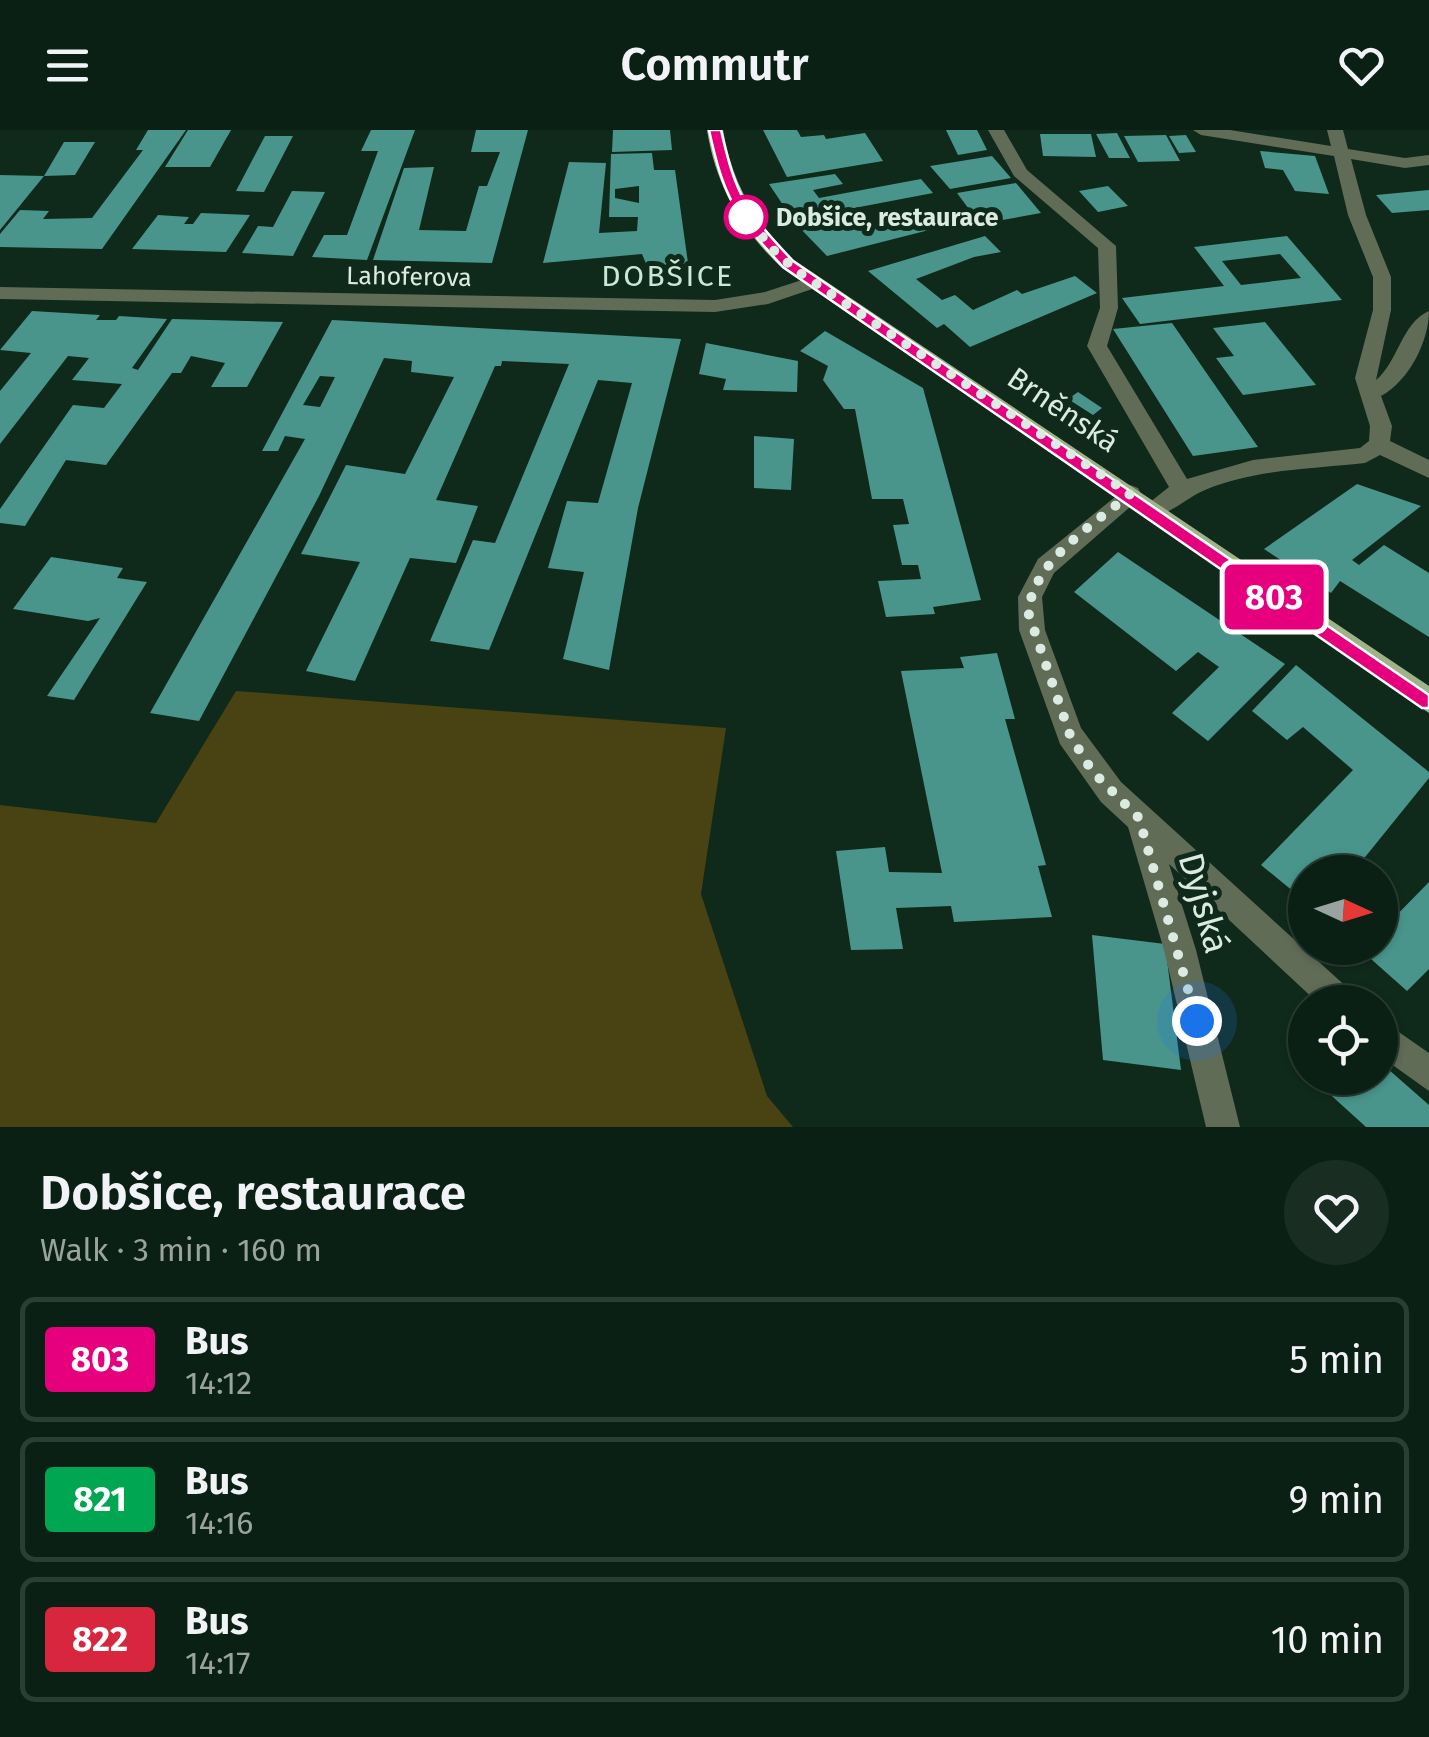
<!DOCTYPE html>
<html lang="en">
<head>
<meta charset="utf-8">
<style>
  body { margin:0; font-family:"Fira Sans",sans-serif; background:#192d22; color:#f1f3f6; height:100vh; display:flex; flex-direction:column; font-size:38px; white-space:nowrap }
  * { box-sizing:border-box; margin:0 }
  p { font-size:32px; color:#9aa3a0 }
  .icon { flex:none; width:55px; height:55px; fill:none; stroke:currentColor; stroke-width:2; stroke-linecap:round; stroke-linejoin:round }
  .map { position:relative; height:997px; overflow:hidden }
  .panel { display:flex; flex-direction:column; background:#0b2014; flex:1 }
  .panel>* { flex:none }
  .badge { padding:0 20px; border-radius:8px; font-size:35px; line-height:65px }
  .needle { width:65px; rotate:94deg }
  .buttons { position:absolute; left:1288px; top:725px; display:grid; gap:20px }
  .buttons a { display:grid; place-items:center; width:110px; height:110px; border-radius:50%; background:#0b2014; box-shadow:0 2px 8px #0004,0 0 0 2px #2b3e34; font-size:50px }
  .you { position:absolute; width:50px; height:50px; margin:-25px; border:8px solid #fff; border-radius:50%; background:#1a73e8; box-shadow:0 0 0 15px #1a73e833 }
  .map>.badge { position:absolute; translate:-50% -50%; box-shadow:0 0 0 5px #fff }
  .round { display:grid; place-items:center; flex:none; width:105px; height:105px; border-radius:52px; background:#192d22 }
  .overview { display:flex; align-items:center; justify-content:space-between; height:170px; padding:0 40px }
  h1 { font-size:48px; font-weight:600; line-height:75px }
  ul { padding:0; list-style:none }
  li { display:flex; align-items:center; gap:30px; height:125px; margin:0 20px 15px; padding:0 20px; border:5px solid #2b3e34; border-radius:15px }
  li div { flex:1 }
  li b { display:block; font-size:38px }
  li em { font-style:normal }
  li .badge { min-width:110px; font-weight:700; text-align:center }
  header { display:flex; justify-content:space-between; align-items:center; height:130px; padding:0 40px; background:#0b2014; font-size:45px; font-weight:600 }
  .map>svg:first-child { display:block }
  .green { fill:#494313 }
  .building { fill:#49958b; fill-rule:evenodd }
  .lines { fill:none; stroke-linecap:round; stroke-linejoin:round }
  .street { fill:#616c57; fill-rule:evenodd }
  .primary { fill:#9eb488; fill-rule:evenodd }
  .line { fill:#e6007e; stroke:#fff; stroke-width:2.5 }
  .walk { stroke:#dcebe1; stroke-width:10; stroke-dasharray:0 18 }
  .stop-dot { fill:#fff; stroke:#e6007e; stroke-width:5 }
  .labels { text-anchor:middle; stroke-width:10; stroke-linejoin:round; paint-order:stroke }
  .far-stop-label { font-size:25px; font-weight:bold; fill:#dcebe1; stroke:#0f2a1b; text-anchor:start }
  .far-street-label { font-size:25px; fill:#dcebe1; stroke:#0f2a1b }
  .far-quarter-label { font-size:30px; letter-spacing:2.5px; fill:#c9e9d5; stroke:#0f2a1b }
  .street-label { font-size:30px; fill:#dcebe1; stroke:#0f2a1b }
  .near-street-label { font-size:35px; fill:#dcebe1; stroke:#0f2a1b }
</style>
</head>
<body>
<header><svg class="icon" aria-label="menu" viewBox="0 0 24 24"><path d="M4 6h16M4 12h16M4 18h16"/></svg>Commutr<svg class="icon" aria-label="heart" viewBox="0 0 24 24"><path d="M12 20l-8-8c-3-5 5-10 8-4 3-6 11-1 8 4z"/></svg></header>
<div class="map">
<svg width="1429" height="997" viewBox="0 0 1429 997">
  <rect width="100%" height="100%" fill="#0f2a1b"/>
  <path class="green" d="M236,561L726,598L701,764L767,966L793,997H0V675L156,693Z"/>
  <g class="building">
    <path d="M148,0H186L102,119L0,117V104L20,80L49,81L43,89L92,88L143,20H136Z"/>
    <path d="M188,0H231L210,37H165Z"/>
    <path d="M371,0H415L367,130L312,127L324,105H347L378,21H361Z"/>
    <path d="M476,0H528L492,133L373,130L404,38L434,37L419,100L466,101L479,56H487L500,22H471Z"/>
    <path d="M613,0H670L672,20L612,22Z"/>
    <path d="M763,0H797L801,7L824,5L826,9L865,3L883,31L787,47Z"/>
    <path d="M946,0H977L987,20L958,25Z"/>
    <path d="M1117,3L1130,28H1109L1096,4Z"/>
    <path d="M1040,4H1091L1096,27L1043,26Z"/>
    <path d="M1166,5L1180,31L1138,32L1124,6Z"/>
    <path d="M1186,5L1196,22L1179,23L1169,6Z"/>
    <path d="M265,6H293L264,62L236,61Z"/>
    <path d="M64,12H95L75,45L44,46Z"/>
    <path d="M1260,21L1315,26L1329,64L1295,61L1283,40L1265,38Z"/>
    <path d="M652,23L654,40H675L688,133L649,141L642,124L543,133L569,32L606,33L599,103L637,101L638,87H609L611,24ZM639,56V73L615,68V59Z"/>
    <path d="M992,26L1011,48L950,59L930,36Z"/>
    <path d="M835,44L843,54L813,60L819,68L921,49L933,63L828,83L844,100L922,84L933,99L827,126L795,93L769,54Z"/>
    <path d="M0,45L44,46L0,100Z"/>
    <path d="M1016,53L1041,83L980,94L957,63Z"/>
    <path d="M1108,56L1128,76L1098,82L1079,61Z"/>
    <path d="M1429,60V80L1392,83L1376,65Z"/>
    <path d="M292,61L325,62L293,126L242,123L258,96L273,97Z"/>
    <path d="M201,83L250,85L226,122L132,119L158,85L189,87L184,94H193Z"/>
    <path d="M985,106L1001,122L974,127L916,149L942,170L955,165L973,180L1017,160L1022,164L1075,146L1097,163L970,217L944,194L937,198L868,141Z"/>
    <path d="M1287,106L1342,170L1140,194L1122,168L1224,156L1194,117ZM1280,124L1301,148L1241,155L1222,131Z"/>
    <path d="M32,181L100,185L96,190H116L119,186L167,189L132,238L138,240L172,189L283,192L247,257H211L225,233L191,226L181,243H172L106,335L66,330L25,396L0,393V379L73,275L104,278L122,254L72,250L89,228L68,226L0,314V261L31,223L0,220Z"/>
    <path d="M332,190L681,209L638,378L609,540L563,529L584,442L548,438L567,371L598,373L632,253L598,250L489,520L430,511L473,410L495,413L569,234L502,231L501,236H495L436,370L478,376L456,433L410,428L355,551L306,541L360,432L301,424L346,335L405,344L454,247L411,242L412,231L384,228L319,366L199,591L150,583L305,309L285,306L278,321H262ZM320,246L335,247L320,277L303,275Z"/>
    <path d="M1265,192L1316,255L1243,265L1216,228L1234,226L1213,198Z"/>
    <path d="M1172,193L1212,251L1258,317L1193,326L1113,199Z"/>
    <path d="M825,201L923,258L981,470L933,477L935,484L886,487L878,451L921,449L918,435H902L893,395L909,394L903,369H872L855,279H844L823,250L828,236L800,221Z"/>
    <path d="M706,213L798,231L797,262L723,260L726,249L699,244Z"/>
    <path d="M1078,262L1102,278L1093,285L1068,269Z"/>
    <path d="M754,306L794,309L791,360L754,358Z"/>
    <path d="M1357,354L1421,376L1352,430L1359,435L1384,415L1429,443V507L1340,451L1331,463L1264,419Z"/>
    <path d="M1118,422L1285,534L1208,611L1172,583L1219,537L1198,522L1176,541L1074,462Z"/>
    <path d="M51,427L123,438L117,448L147,452L74,570L47,566L100,488L88,491L13,479Z"/>
    <path d="M997,523L1015,589H1005L1046,735L1038,736L1052,787L954,792L951,776L896,778L903,819L851,820L836,721L885,717L889,742L942,743L901,541L964,538L960,527Z"/>
    <path d="M1296,535L1429,642V648L1353,742H1305V771L1261,735L1353,640L1303,597L1287,610L1252,581Z"/>
    <path d="M1429,752V839L1407,861L1362,821L1380,818V802Z"/>
    <path d="M1092,805L1165,814L1181,940L1103,930Z"/>
    <path d="M1380,932L1429,975V997H1366L1312,948H1380Z"/>
  </g>
  <g class="lines">
    <g class="street">
      <path d="M988,0H1004L1027,40L1116,116L1118,178L1107,216L1187,349L1253,330L1360,318L1369,311L1370,296L1355,248L1373,180V147L1348,85L1334,26L1201,5L1193,0H1230L1331,16L1327,0H1343L1348,19L1405,28L1429,25V35L1405,38L1351,29L1366,85L1391,147V180L1376,250C1398,232 1402,192 1429,181C1429,211 1409,251 1381,266L1392,296L1390,311L1429,330V348L1380,325L1365,333C1313,339 1254,339 1205,360C1187,367 1162,392 1143,386L1140,380L1169,357L1087,216L1100,178L1098,118L1014,46Z"/>
      <path d="M814,146L823,152L821,156L768,174L715,182L0,169V157L715,170L765,162Z"/>
      <path d="M1130,355L1138,358L1141,364L1138,370L1054,443L1042,467L1045,500L1081,598L1121,652L1351,861L1356,872H1317L1169,734L1196,820L1240,997H1206L1164,820L1128,697L1101,672L1060,614L1019,500L1018,467L1038,429Z"/>
      <path d="M1380,889L1429,923V961L1380,926Z"/>
    </g>
    <path class="primary" d="M707,0H723C732,53 755,93 794,130L1429,556V583L782,138C741,99 716,56 707,0Z"/>
  </g>
  <path class="line" d="M709,0H721C736,67 746,81 793,131L1429,565V578H1422L783,137C735,85 724,69 709,0Z"/>
  <g class="lines">
    <path class="walk" d="M746,87L743,83L776,123L800,143L1130,364C1091,397 1035,429 1028,482L1070,605L1092,641L1139,688L1197,891"/>
  </g>
  <circle class="stop-dot" cx="746" cy="87" r="20"/>
  <g class="labels">
    <g class="far-stop-label">
      <text x="776" y="96">Dobšice, restaurace</text>
    </g>
    <g class="far-street-label">
      <text transform="translate(409 146) rotate(1)" y="9">Lahoferova</text>
    </g>
    <g class="far-quarter-label">
      <text x="668" y="156">DOBŠICE</text>
    </g>
    <g class="street-label">
      <text transform="translate(1063 280) rotate(34)" y="10">Brněnská</text>
    </g>
    <g class="near-street-label">
      <text transform="translate(1204 773) rotate(74)" y="12">Dyjská</text>
    </g>
  </g>
</svg>
<div class="buttons">
<a><svg class="needle" viewBox="-14 -14 28 28"><path d="M0-13l5 13h-10z" fill="#e53935"/><path d="M0 13l5-13h-10z" fill="#9aa3a0"/></svg></a>
<a><svg class="icon" aria-label="locate" viewBox="0 0 24 24"><circle cx="12" cy="12" r="6"/><path d="M12 2v4M12 18v4M2 12h4M18 12h4"/></svg></a>
</div>
<div class="you" style="left:1197px;top:891px"></div>
<b class="badge" style="left:1274px;top:467px;background:#e6007e;color:#fff">803</b>
</div>
<section class="panel">
<div class="overview"><div><h1>Dobšice, restaurace</h1><p>Walk · 3 min · 160 m</p></div><a class="round"><svg class="icon" aria-label="heart" viewBox="0 0 24 24"><path d="M12 20l-8-8c-3-5 5-10 8-4 3-6 11-1 8 4z"/></svg></a></div>
<ul>
<li><span class="badge" style="background:#e6007e;color:#fff">803</span><div><b>Bus</b><p>14:12</p></div><em>5 min</em></li>
<li><span class="badge" style="background:#00a651;color:#fff">821</span><div><b>Bus</b><p>14:16</p></div><em>9 min</em></li>
<li><span class="badge" style="background:#d7263d;color:#fff">822</span><div><b>Bus</b><p>14:17</p></div><em>10 min</em></li>
</ul>
</section>
</body>
</html>
